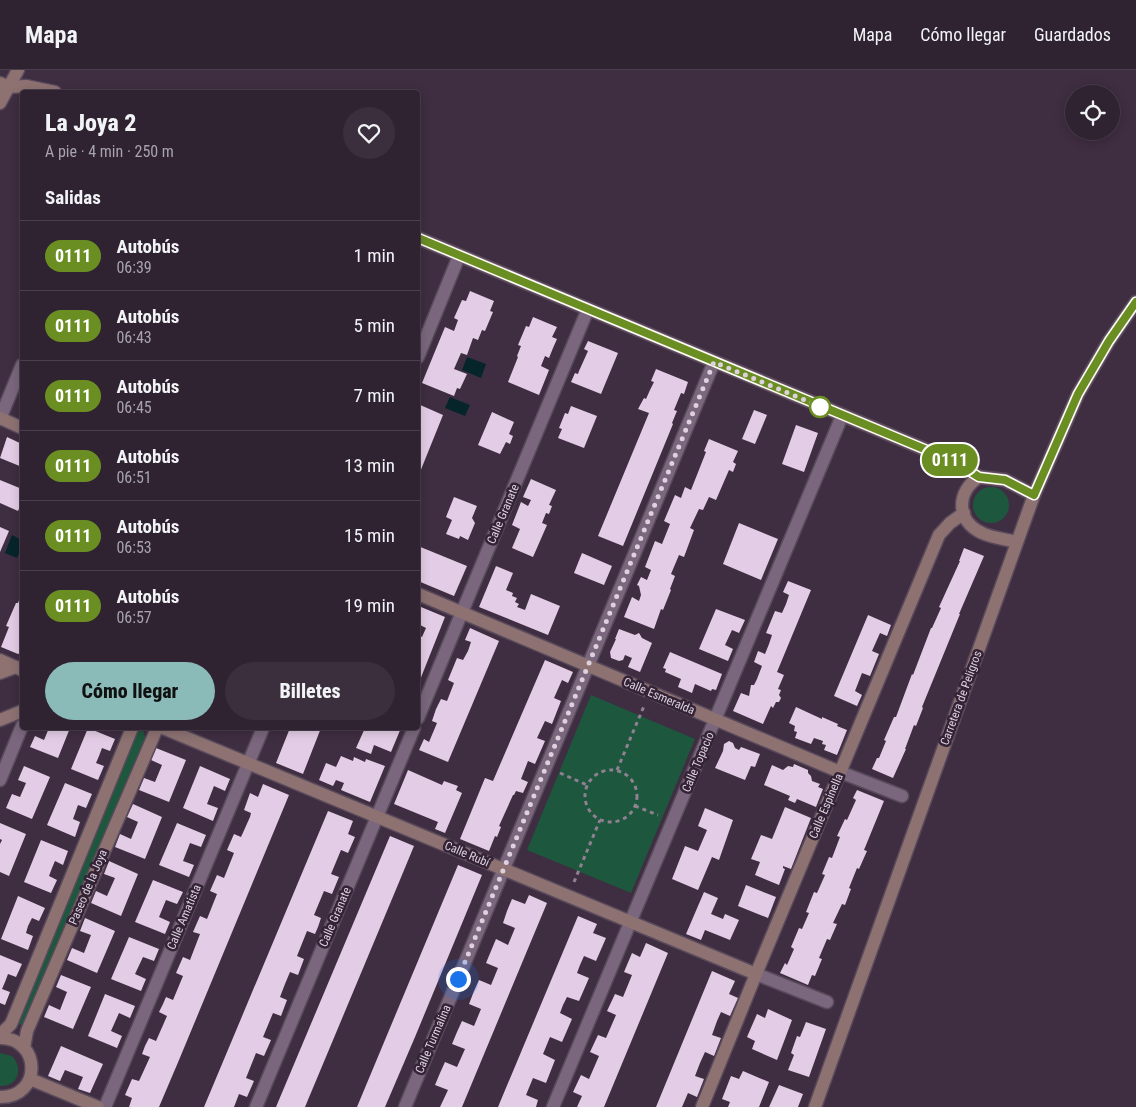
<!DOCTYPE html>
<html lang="es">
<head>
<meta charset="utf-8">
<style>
  body { margin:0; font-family:"Roboto Condensed",sans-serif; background:#3b2f3d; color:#f1f3f6; height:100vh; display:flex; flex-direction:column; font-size:19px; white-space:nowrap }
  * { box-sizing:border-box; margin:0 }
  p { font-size:16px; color:#a7a4ab }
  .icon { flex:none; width:28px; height:28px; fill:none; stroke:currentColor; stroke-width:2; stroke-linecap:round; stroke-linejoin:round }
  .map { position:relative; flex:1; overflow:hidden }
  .details { position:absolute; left:20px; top:20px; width:400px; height:640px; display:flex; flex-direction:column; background:#2f2231; border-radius:5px; box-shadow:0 2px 12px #0003,0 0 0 1px #4a3f4d }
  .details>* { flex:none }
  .badge { padding:0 10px; border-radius:16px; font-size:18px; line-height:32px }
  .controls { position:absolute; left:1065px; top:15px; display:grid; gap:10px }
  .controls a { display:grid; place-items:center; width:55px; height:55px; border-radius:50%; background:#2f2231; box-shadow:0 2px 12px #0003,0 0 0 1px #4a3f4d; font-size:25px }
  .you { position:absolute; width:25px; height:25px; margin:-12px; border:4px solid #fff; border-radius:50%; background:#1a73e8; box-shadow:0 0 0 8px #1a73e833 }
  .map>.badge { position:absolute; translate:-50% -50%; box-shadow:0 0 0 2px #fff }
  h2 { padding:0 25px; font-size:19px; line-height:45px }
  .round { display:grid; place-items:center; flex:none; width:52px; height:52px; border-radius:26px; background:#3b2f3d }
  .summary { display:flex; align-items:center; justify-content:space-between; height:85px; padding:0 25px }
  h1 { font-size:24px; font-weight:800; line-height:38px }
  .button { display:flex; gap:10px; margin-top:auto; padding:10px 25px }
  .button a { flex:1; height:58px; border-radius:30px; background:#8bbbb9; color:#111; font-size:20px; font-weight:800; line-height:58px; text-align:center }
  .button a+a { background:#3b2f3d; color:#f1f3f6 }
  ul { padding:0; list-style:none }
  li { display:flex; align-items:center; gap:15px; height:70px; padding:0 25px; border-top:1px solid #4a3f4d }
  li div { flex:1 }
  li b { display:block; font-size:19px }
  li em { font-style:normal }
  li .badge { min-width:55px; font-weight:700; text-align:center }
  header { display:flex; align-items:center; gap:30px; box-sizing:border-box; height:70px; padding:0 25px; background:#2f2231; border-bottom:1px solid #4a3f4d }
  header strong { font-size:24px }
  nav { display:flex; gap:28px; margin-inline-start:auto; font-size:18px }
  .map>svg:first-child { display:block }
  .green { fill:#1d573e }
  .water { fill:#06252b }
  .building { fill:#e3cde6 }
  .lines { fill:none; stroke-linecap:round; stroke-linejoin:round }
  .street-casing { stroke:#584a5b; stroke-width:15 }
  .secondary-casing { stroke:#584a5b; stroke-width:15 }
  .path { stroke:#8f8191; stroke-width:3; stroke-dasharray:4 4; stroke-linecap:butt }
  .street { stroke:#7a667d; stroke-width:12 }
  .secondary { stroke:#8e7272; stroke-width:12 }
  .line-casing { stroke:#fff; stroke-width:11 }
  .line { stroke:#6b8e23; stroke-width:8 }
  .walk { stroke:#dcd1dd; stroke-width:5; stroke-dasharray:0 9 }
  .stop-dot { fill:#fff; stroke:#6b8e23; stroke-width:2.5 }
  .labels { text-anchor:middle; stroke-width:5; stroke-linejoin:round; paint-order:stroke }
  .street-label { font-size:12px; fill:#dcd1dd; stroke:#342337 }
</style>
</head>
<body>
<header>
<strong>Mapa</strong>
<nav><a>Mapa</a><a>Cómo llegar</a><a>Guardados</a></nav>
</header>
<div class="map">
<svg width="1136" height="1037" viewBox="0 0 1136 1037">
  <rect width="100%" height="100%" fill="#3f2d41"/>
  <g class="green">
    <circle cx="991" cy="435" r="18"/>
    <path d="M591,625L695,669L631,823L527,780Z"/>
    <path d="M140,660L144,662L145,667L25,953L21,955L17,953L136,664Z"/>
    <path d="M0,983L12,986C24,998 18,1017 0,1016Z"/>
  </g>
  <g class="water">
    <path d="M467,287L486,294L481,308L462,300Z"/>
    <path d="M450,327L470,335L465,346L445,338Z"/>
    <path d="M12,465L22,470V476L17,488L5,483Z"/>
  </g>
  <g class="building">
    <path d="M470,221L494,231L490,241L493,242L485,261L482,260L478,270L473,268L467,285L461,283L454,299L467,304L460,319L457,318L454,326L422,313L445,257L454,261L458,250L454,248L462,230L466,231Z"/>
    <path d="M533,247L557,257L552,267L557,269L553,278L549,288L545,286L541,296L549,300L539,325L508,312L518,287L517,286L521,276L518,275L526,256L529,257Z"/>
    <path d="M588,271L618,283L601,324L571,312L575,303L578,304L579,301L588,281L584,279Z"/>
    <path d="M656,299L688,312L684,324L681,323L674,340L677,341L672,353L673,354L623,476L598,466L649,343L638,339L644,328L646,329L650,320L654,312L651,311Z"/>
    <path d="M418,334L443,345L418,407Z"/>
    <path d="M571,336L597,346L584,378L558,368L562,359L559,358L565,343L568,344Z"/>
    <path d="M754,340L767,345L755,374L742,369Z"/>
    <path d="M492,342L514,352L509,364L513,366L510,374L506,372L500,384L478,375Z"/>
    <path d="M796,355L818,363L804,402L782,394Z"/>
    <path d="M7,367L22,374V397L0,388Z"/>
    <path d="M709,369L738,381L733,392L736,394L733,402L729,400L716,430L709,427L703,440L699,439L690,458L694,460L684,487L679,485L671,504L675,506L670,519L671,520L663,540L661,539L654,559L624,547L632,527L639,531L641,525L639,516L637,515L641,507L647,510L651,500L645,497L655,471L662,474L670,454L664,451L675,425L681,428L685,417L691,420L706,382L704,381Z"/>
    <path d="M531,409L556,420L549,435L552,436L549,444L546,443L542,453L547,455L533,487L512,478L520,459L512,455L521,432L528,436L531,430L523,427Z"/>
    <path d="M0,410L22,419V434H21L18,441L0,433Z"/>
    <path d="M454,427L477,436L472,448L475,453L468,470L460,466L459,469L446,464L452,450L446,447Z"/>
    <path d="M739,453L778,469L761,510L723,494Z"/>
    <path d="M0,457L9,461L0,482Z"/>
    <path d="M418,476L467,496L454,526L418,511Z"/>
    <path d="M964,478L984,486L959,544H960L922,637L923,638L916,656L914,655L905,679H906L893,708L872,699L877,688H879L886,671L884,670L894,647H896L912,604L913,605L931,558H932L941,538L939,537L960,491H959Z"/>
    <path d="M582,483L612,496L604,515L574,503Z"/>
    <path d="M496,496L513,503L506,520L513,523L512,526L517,528L515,532L519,534L517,537L525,540L531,524L560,536L548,565L479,537Z"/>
    <path d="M788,511L811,520L777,602L784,605L778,619L781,620L779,625L781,628L779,632H776L773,638L771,636L763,654L733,641L741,623L749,626L751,615H754L757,609L762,596L754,592L758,581L765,584L769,574L772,565L766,563L775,541L782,543L786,534L789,525L783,522Z"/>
    <path d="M22,522V582L18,584L1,577L9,557L6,556L16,533H18Z"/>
    <path d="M421,537L445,547L418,615V565L422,567L426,558L418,554V545Z"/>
    <path d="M716,539L745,550L739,563L732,560L725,575L733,579L728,591L699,579Z"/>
    <path d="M868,545L891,555L887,566L880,563L872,581L879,584L870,606L862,603L855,621L862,625L857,636L834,626Z"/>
    <path d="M470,558L499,571L448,692L419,680L424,669L429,672L437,653L432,651L436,639L441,629L447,631L454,613L448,610L457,588L463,590L468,581L471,572L465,570Z"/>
    <path d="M619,559L635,565L639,563L642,568L652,573L640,602L628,597L632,588L625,585L623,590L619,591L611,588L610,582L616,569H615Z"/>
    <path d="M670,582L722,604L716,620L712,619L711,621L695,614L692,623L678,617L681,609L665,602L666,599L663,598Z"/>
    <path d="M545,590L573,602L568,613L562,610L554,628L561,631L552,654L545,651L537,668L545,671L535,694L528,691L521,709L528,712L523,723L516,721L514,725H513L499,756L501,757L497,767L495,766L489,781L460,769L485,708L493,711Z"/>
    <path d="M796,637L822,649V647L838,654L837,656L847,660L837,685L824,680L826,675L822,674L823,671L814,668L811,674L795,668L797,662L794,661L795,656L789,653Z"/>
    <path d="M49,658H70L58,688L30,677L35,666L44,670Z"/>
    <path d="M88,658L115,669L110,681L102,678L99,686L96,693L104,696L98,710L71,699Z"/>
    <path d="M290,658H321L303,704L276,693Z"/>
    <path d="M365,658H401L391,682L374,675L371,684L356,678Z"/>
    <path d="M729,671L733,673L735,678L739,680L741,677L760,684L755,697L751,696L745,710L715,698L723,681L724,674Z"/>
    <path d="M156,678L186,690L169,732L139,720L144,708L155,712L162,695L151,690Z"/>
    <path d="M341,686L353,691L354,687L365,692L366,689L385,696L370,732L341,720L344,713L336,710L333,716L319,710L326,693L336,697Z"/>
    <path d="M794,694L808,700V703L811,706L812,711L820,714L818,717L823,719L816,737L797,729L795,733L788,730L790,726L764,715L772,695L783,700L788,696L793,697Z"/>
    <path d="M24,696L50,707L32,749L6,738L12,724L20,727L26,713L18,710Z"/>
    <path d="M200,696L230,709L225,721L214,716L207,734L218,738L213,751L183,738Z"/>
    <path d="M408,700L442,715L444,711L458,716L456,720L462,723L445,763L435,759L438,752L394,734Z"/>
    <path d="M65,713L92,724L86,738L78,735L73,749L80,752L75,767L47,755Z"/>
    <path d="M263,714L289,725L179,990L159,1037H129L132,1028L125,1025L132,1009L139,1011L150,987L142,984L145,976L149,968L156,971L167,946L159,942L163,934L166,927L173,930L183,906L176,903L183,887L190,890L200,864L193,862L200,846L207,849L217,824L210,821L217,805L224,808L234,783L227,780L234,764L241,767L250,747L251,743L244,740L250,723L258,727Z"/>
    <path d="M857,720L884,731L864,780L867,781L859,799L857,798L849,818L851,819L845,835L842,834L833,853L837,854L830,870L827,869L819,888L822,889L815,906L812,905L808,915L780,903L785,893L787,895L794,879L791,877L799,858L802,859L809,843L806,842L814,822L817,823L825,805L822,804L829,787L832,788L840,767L837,766L845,749L847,750L856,730L853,728Z"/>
    <path d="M133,734L162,747L145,789L115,777L120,764L131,769L138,752L127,747Z"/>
    <path d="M785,737L811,748L791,799L783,796V798L785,799L779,815L755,805L760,792L751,789L761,765L772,769Z"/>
    <path d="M705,738L733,750L719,790L712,787L698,820L672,809L685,776L698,781L707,760L698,756Z"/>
    <path d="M328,741L353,751L348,764L355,767L348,783L341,780L331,804L339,807L332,824L324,821L314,845L321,848L318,857L315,864L307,861L297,886L304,889L298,905L290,902L285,914L280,927L287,930L281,946L273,943L263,967L271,970L264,986L256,983L246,1008L254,1011L247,1027L239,1024L234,1037H204Z"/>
    <path d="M0,753L26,764L9,806L0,802V774L2,770L0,769Z"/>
    <path d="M177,753L206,765L201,777L190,773L183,791L194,795L189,807L159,795Z"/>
    <path d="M390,766L414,776L397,817L305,1037H276Z"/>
    <path d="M41,770L68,781L63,795L55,791L52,798L49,806L57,810L51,823L24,812Z"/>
    <path d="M109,791L138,804L121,846L91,833L96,821L107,826L115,808L104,804Z"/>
    <path d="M458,795L482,805L415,967L385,1037H357Z"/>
    <path d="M153,810L183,822L177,834L166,830L159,847L170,852L165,864L135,852Z"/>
    <path d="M746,815L776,827L768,848L738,836Z"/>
    <path d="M704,822L718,828L711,844L723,849L725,844L739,850L730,870L705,860L701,870L686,864Z"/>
    <path d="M529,825L547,833L462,1037H440L448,1020L435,1015L440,1003L445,992L457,997L465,979L452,974L457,962L462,951L474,956L481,939L469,934L474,921L479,910L491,915L498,898L486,893L496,869L508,875L515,858L503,853L507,841L512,829L525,834Z"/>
    <path d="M18,826L45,838L39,851L32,848L28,856L26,863L33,866L28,880L1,869Z"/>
    <path d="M578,846L597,854L593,863L606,868L596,891L584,886L580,895L577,903L589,908L579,931L567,927L563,935L560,943L572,949L562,972L550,967L543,984L555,990L546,1013L533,1008L526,1025L538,1030L536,1037H498Z"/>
    <path d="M85,848L115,861L97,903L67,890L72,878L84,883L91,865L80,861Z"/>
    <path d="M129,867L159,879L154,891L143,887L135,904L146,909L141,921L111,909Z"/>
    <path d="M646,873L668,883L604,1037H577L582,1026L573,1022L581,1005L589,1009L599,986L590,982L598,965L606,968L616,945L607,941L615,924L623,927L632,905L624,902L632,883L640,887Z"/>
    <path d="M0,885L22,894L16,907L8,904L5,912L2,919L10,922L5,935L0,933Z"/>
    <path d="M712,901L735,911L729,924L738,928L730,946L721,942L717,951L712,965L721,968L714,986L705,982L700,993L695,1006L704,1009L697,1027L688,1023L682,1037H656Z"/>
    <path d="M61,905L91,917L73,959L44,947L49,935L60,940L67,922L56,917Z"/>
    <path d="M105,924L135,936L130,948L119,943L111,961L122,966L117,978L88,966Z"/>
    <path d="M768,939L792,950L777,990L752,979L755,971L747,967L757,944L765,948Z"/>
    <path d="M806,952L826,959L809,1007L788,1000L794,985L791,983L797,966L800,967Z"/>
    <path d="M61,976L103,994L90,1023L78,1019L83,1007L65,1000L60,1011L48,1006Z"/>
    <path d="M743,1001L769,1012L759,1037H728L730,1032L722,1029L731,1006L739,1009Z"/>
    <path d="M779,1015L803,1024L798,1037H769Z"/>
  </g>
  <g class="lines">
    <g class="street-casing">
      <g id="street">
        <path d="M418,287L459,186"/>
        <path d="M0,349L22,295"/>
        <path d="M418,648L588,239"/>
        <path d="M840,702L902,726"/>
        <path d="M0,710L22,656"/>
        <path d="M756,904L827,932"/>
        <path d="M105,1037L263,658"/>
        <path d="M256,1037L414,658"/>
        <path d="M405,1037L714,292"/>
        <path d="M553,1037L842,346"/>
      </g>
    </g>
    <g class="secondary-casing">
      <g id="secondary">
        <path d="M0,13L9,17L26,16L55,22"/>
        <path d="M0,33L18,0"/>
        <path d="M418,168L953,391L979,407"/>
        <path d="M0,348L22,358"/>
        <path d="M1017,472C1006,469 992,468 982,463C956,451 956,422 979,407L1005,410L1034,425"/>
        <path d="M418,524L840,702"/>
        <path d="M0,590L22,600"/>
        <path d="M0,603L16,597"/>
        <path d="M0,650L22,641"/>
        <path d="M163,658L756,904"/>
        <path d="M0,965L11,954L132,658"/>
        <path d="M0,968C42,968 42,1028 0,1027"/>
        <path d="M24,978L27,961L157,658"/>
        <path d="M30,1009L98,1037"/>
        <path d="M702,1037L756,904L939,465L950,453L964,443"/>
        <path d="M815,1037L1034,425L1078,324L1109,271L1136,232"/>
      </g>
    </g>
    <g class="path">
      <path d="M617,700L644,636"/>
      <circle cx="611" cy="726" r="26"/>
      <path d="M560,703L587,715"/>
      <path d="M635,736L658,745"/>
      <path d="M574,812L600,750"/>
    </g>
    <use href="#street" class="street"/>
    <use href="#secondary" class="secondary"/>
  </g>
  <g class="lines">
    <g class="line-casing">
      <path id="line" d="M418,168L953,391L979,407L1005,410L1034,425L1078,324L1109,271L1136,232"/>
    </g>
    <use href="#line" class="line"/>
    <path class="walk" d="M458,909L714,292L824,338L820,337"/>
  </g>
  <circle class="stop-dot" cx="820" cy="337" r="10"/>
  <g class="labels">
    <g class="street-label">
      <text transform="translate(503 444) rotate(-67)" y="4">Calle Granate</text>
      <text transform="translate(659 626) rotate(23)" y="4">Calle Esmeralda</text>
      <text transform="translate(961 628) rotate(-70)" y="4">Carretera de Peligros</text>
      <text transform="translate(698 692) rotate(-67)" y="4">Calle Topacio</text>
      <text transform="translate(826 736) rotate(-67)" y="4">Calle Espinella</text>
      <text transform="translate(467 784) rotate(23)" y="4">Calle Rubí</text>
      <text transform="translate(88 817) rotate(-67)" y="4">Paseo de la Joya</text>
      <text transform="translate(184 847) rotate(-67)" y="4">Calle Amatista</text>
      <text transform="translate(335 847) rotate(-67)" y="4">Calle Granate</text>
      <text transform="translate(433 969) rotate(-67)" y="4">Calle Turmalina</text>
    </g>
  </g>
</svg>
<div class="controls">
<a><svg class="icon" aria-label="locate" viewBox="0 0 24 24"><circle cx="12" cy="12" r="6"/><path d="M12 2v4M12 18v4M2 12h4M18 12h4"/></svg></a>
</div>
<div class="you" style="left:458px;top:909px"></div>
<b class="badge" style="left:950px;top:390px;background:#6b8e23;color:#fff">0111</b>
<section class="details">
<div class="summary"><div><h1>La Joya 2</h1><p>A pie · 4 min · 250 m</p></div><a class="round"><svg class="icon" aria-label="heart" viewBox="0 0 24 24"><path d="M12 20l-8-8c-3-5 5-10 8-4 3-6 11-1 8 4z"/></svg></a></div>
<h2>Salidas</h2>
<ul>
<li><span class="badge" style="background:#6b8e23;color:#fff">0111</span><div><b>Autobús</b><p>06:39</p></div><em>1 min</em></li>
<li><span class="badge" style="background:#6b8e23;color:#fff">0111</span><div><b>Autobús</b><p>06:43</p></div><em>5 min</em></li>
<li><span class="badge" style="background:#6b8e23;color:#fff">0111</span><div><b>Autobús</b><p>06:45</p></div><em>7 min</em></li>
<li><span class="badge" style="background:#6b8e23;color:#fff">0111</span><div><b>Autobús</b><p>06:51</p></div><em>13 min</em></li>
<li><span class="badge" style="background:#6b8e23;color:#fff">0111</span><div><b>Autobús</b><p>06:53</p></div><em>15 min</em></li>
<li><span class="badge" style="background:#6b8e23;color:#fff">0111</span><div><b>Autobús</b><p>06:57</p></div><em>19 min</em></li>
</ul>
<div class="button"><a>Cómo llegar</a><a>Billetes</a></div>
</section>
</div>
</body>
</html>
